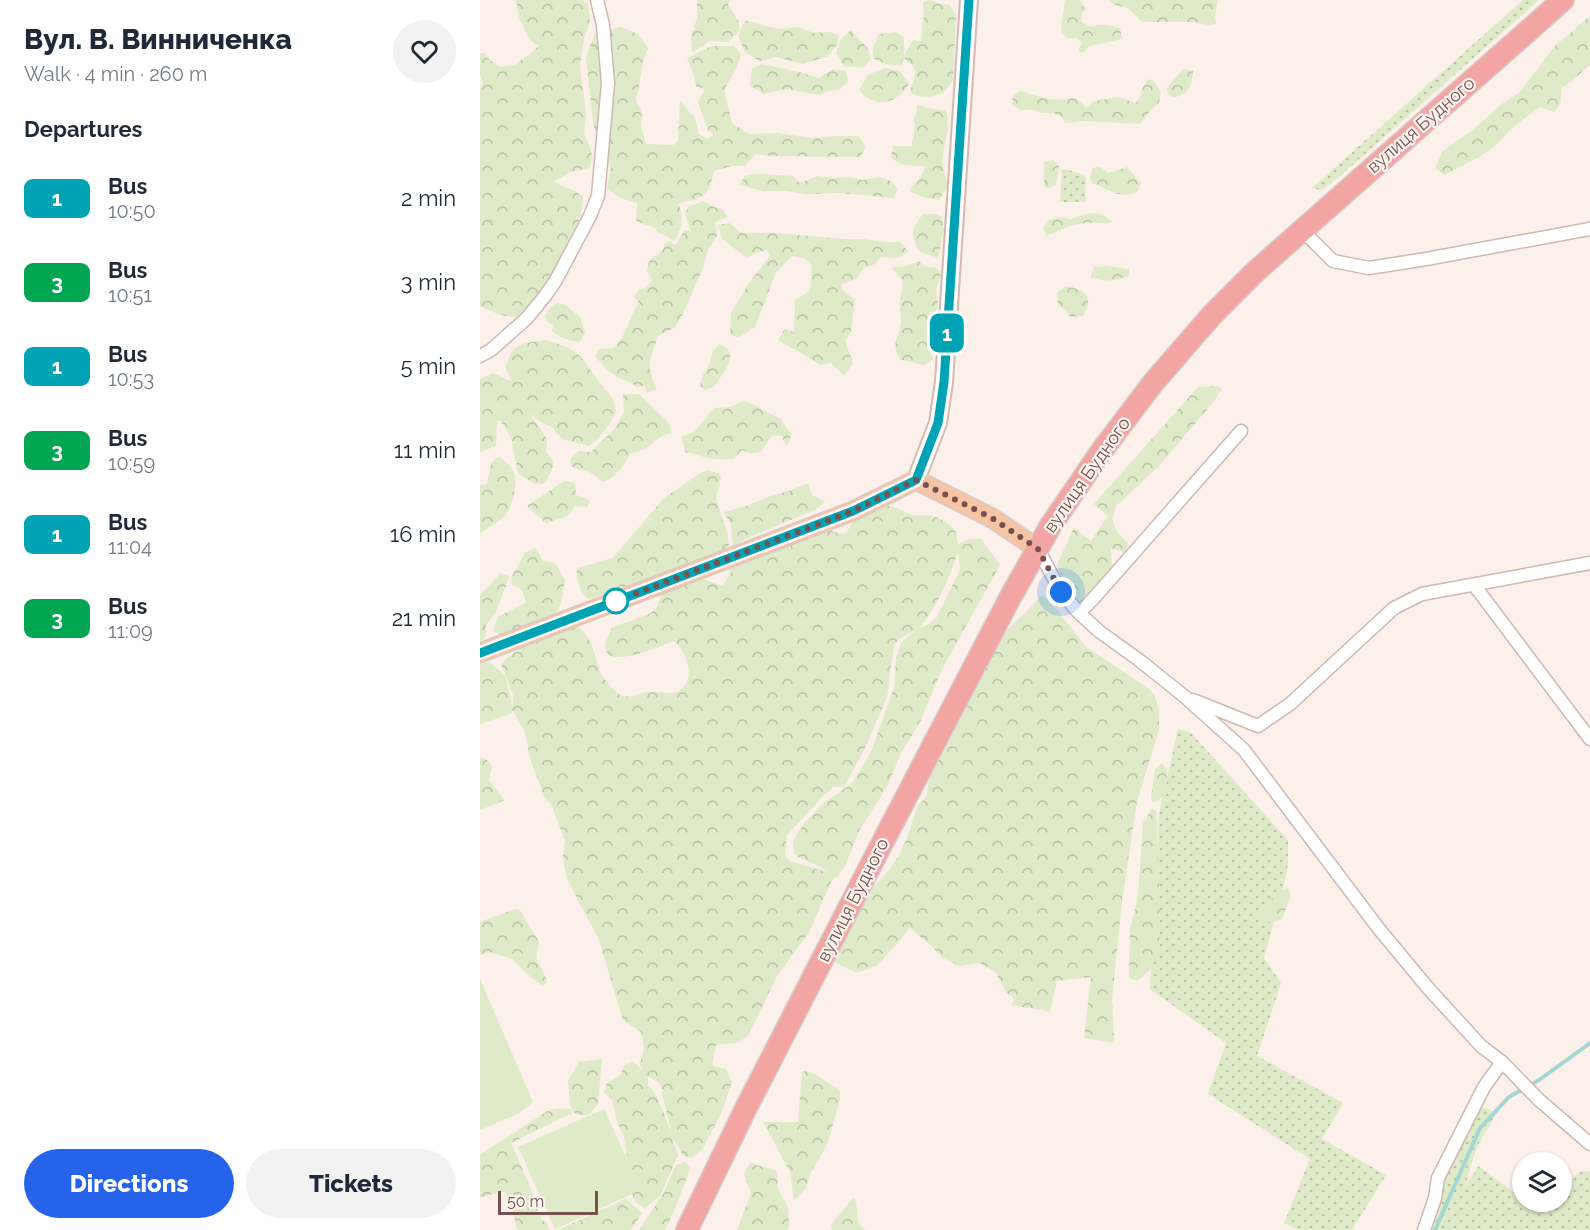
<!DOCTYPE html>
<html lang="en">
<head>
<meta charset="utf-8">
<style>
  body { margin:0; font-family:Raleway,sans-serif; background:#f2f2f3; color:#1f2937; height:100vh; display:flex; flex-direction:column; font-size:22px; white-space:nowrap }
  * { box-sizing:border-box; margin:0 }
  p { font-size:20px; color:#747a83 }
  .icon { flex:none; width:33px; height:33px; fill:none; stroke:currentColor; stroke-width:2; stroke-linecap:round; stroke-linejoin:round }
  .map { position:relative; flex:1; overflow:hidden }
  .sheet { display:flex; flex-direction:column; background:#fff; width:480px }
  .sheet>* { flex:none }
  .badge { padding:0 12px; border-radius:9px; font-size:21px; line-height:39px }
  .tools { position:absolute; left:1032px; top:1152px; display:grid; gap:12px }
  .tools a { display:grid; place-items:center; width:60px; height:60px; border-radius:50%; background:#fff; box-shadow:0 2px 4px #0004; font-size:30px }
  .scale { position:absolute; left:18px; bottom:15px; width:100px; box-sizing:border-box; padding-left:6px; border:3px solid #76524e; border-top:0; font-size:16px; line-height:21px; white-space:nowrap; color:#76524e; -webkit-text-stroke:4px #fef5f1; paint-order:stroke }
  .you { position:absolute; width:30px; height:30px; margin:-15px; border:4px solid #fff; border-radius:50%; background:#1a73e8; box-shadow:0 0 0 9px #1a73e833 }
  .map>.badge { position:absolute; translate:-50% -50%; box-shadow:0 0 0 3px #fff }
  h2 { padding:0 24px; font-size:22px; line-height:54px }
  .round { display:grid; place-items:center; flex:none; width:63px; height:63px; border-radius:32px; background:#f2f2f3 }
  .headline { display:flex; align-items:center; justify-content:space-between; height:102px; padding:0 24px }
  h1 { font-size:28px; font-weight:800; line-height:45px }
  .button { display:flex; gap:12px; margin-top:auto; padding:12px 24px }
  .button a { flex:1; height:69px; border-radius:36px; background:#2563eb; color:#fff; font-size:24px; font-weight:800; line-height:69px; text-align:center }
  .button a+a { background:#f2f2f3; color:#1f2937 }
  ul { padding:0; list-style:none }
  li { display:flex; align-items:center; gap:18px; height:84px; padding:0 24px }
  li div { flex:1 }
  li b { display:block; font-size:22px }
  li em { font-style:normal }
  li .badge { min-width:66px; font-weight:700; text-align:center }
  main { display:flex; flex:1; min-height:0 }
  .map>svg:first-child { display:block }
  .green { fill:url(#green-dots) }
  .forest { fill:url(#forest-crowns); fill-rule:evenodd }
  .pitch { fill:#deeac8 }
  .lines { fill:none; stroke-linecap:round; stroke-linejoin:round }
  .stream { stroke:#a5d7d2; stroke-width:4 }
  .street-casing { stroke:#d0b8b2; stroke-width:15 }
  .secondary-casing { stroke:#d6b9b3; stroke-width:20 }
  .primary-casing { stroke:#d6cbca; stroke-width:21 }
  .highway-casing { stroke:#d6cbca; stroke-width:24 }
  .street { stroke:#fff; stroke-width:12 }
  .secondary { stroke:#fff; stroke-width:16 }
  .primary { stroke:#f7c4a6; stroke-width:18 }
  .highway { stroke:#f3a5a4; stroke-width:21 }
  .line-casing { stroke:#fff; stroke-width:14 }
  .line { stroke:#00a3b4; stroke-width:9 }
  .walk { stroke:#76524e; stroke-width:6; stroke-dasharray:0 10.8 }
  .stop-dot { fill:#fff; stroke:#00a3b4; stroke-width:3 }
  .labels { text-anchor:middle; stroke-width:4.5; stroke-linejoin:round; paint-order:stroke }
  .street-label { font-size:18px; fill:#76524e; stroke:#fef5f1 }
</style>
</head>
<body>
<main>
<section class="sheet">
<div class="headline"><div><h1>Вул. В. Винниченка</h1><p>Walk · 4 min · 260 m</p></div><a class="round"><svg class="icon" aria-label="heart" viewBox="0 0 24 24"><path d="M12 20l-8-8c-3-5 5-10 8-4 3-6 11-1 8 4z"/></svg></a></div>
<h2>Departures</h2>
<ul>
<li><span class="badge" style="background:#00a3b4;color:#fff">1</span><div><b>Bus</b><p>10:50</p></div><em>2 min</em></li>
<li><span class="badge" style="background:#00a651;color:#fff">3</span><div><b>Bus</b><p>10:51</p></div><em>3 min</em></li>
<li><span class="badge" style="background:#00a3b4;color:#fff">1</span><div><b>Bus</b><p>10:53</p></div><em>5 min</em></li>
<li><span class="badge" style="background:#00a651;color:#fff">3</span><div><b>Bus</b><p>10:59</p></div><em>11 min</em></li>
<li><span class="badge" style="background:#00a3b4;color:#fff">1</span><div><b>Bus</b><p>11:04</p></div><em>16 min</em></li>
<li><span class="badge" style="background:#00a651;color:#fff">3</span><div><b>Bus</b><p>11:09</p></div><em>21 min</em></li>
</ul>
<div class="button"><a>Directions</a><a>Tickets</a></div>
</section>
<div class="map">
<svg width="1110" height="1230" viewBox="0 0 1110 1230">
  <defs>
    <pattern id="green-dots" width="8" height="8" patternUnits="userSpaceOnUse" patternTransform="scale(1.5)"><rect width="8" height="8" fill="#deeac8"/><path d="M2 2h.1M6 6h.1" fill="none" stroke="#b9c0a5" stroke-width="1.8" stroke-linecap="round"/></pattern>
    <pattern id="forest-crowns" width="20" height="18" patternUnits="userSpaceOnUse" patternTransform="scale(1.5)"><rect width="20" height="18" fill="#deeac8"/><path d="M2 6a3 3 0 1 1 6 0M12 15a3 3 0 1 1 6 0" fill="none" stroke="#b9c0a5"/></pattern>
  </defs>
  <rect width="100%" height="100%" fill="#fcf0ea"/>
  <g class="green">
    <path d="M1043,0H1059L859,177L842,190L832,188Z"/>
    <path d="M582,169L592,171L606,176L605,202H580Z"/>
    <path d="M698,729L710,732L808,840V863L806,876L784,958L801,983L777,1056L863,1103L842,1139L906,1175L872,1230H818L804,1223L830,1159L728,1094L746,1043L670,989L679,814Z"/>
    <path d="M1005,1108L1016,1113C1012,1123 1007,1129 1002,1138C993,1152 990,1171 985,1187L998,1166L1042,1198V1202H1048L1066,1214L1076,1202H1082C1082,1193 1092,1176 1100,1172C1103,1170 1106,1171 1110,1171V1230H948L961,1183L991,1113Z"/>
  </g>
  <g class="forest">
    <path d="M36,0H102L108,4L110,22L104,38L100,66L106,113L104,134L110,147L112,155L110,168L90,172L74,182C85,189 95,188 103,198L101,214L84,260L48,314C26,320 20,315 0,306V88L3,84L0,74V53H4L11,61L20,67L34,65L54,51L58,46L49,39L39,17Z"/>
    <path d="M217,0H250L248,5L258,20L260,30L248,42L230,41L212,52L211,36L217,18Z"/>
    <path d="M450,0L458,3L470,5L476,16L473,81L463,93L449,97L437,96L430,92L436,72L432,65L424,58L422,65C411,66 403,64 393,58V47L399,34L416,32L424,38V55L433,40L441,41L444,13L443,2Z"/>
    <path d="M585,0H600L606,10L602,13L601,22L611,27C622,23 630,25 640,28L642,39L610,46L603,53L598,51L602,42L596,38H586L581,31Z"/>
    <path d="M628,0H738L735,17L736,24L728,25L714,22H662L648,8L632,4Z"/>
    <path d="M1110,16V65L1091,82L1081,88V102L1074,112L1060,107L1033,127L1015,146L999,157L964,175L955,168L962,152L995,128L1023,103L1040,92L1075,46Z"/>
    <path d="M265,21L273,22L285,26L300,29L318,27L334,33L349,32L359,35L357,45L348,56L323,64L297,57L280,61L265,52L258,36Z"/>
    <path d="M141,27L158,34L168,48L163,61L160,81L156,98L157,104L162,110L161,127L166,144L193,145L198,141L200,100L215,119L219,134L228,139L233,135L228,130L218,102L223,93L224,89L216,86L213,72L207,58L232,46H254L261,54L257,67L244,90L252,123L270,134L297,133L333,138L354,136H379L386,147L380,157L292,156L276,154L264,166H252L234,171C229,195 223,200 199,203C203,221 204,225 194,241L187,236L178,233L175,228L156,221L157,203L140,198L127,189L131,166L118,155L116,134L113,122L106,57L115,33Z"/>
    <path d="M371,30L388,49L391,59L383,68L364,66L356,53L361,39Z"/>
    <path d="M282,64L319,72L339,78L353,69L366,71L368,82L359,90L348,91L340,95L306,89L284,94L270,86L272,68Z"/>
    <path d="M405,68L420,71L429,84C415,104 397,110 379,90L388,75Z"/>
    <path d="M703,69L713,71C713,85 706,98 691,97L686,89Z"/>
    <path d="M668,79L674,81L681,93L679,103L669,112L660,124L602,121L585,123L582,117L574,113H562L554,110H540L532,105L533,95L541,91L563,98L581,100L593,98L601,102L606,108L614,101L638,97L656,103L660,97L662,89Z"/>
    <path d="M437,105C447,107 456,110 466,110C471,128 465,138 463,155C461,164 466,176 468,185L459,200L443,197L429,191C435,180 443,178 445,166L422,165L411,158L413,146H432L435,125L434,119L437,111Z"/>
    <path d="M573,160L579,166L576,185L569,188L564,187V162Z"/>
    <path d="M620,167L629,173L647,167L661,183L657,192C636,200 630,188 611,183L610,177L613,168Z"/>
    <path d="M284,174L313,176L320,183L337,176L353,178L367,177L383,180L400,177L411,181L418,189L413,198L361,193L325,194L307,191H283L259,185L266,175Z"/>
    <path d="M223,201L234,207L243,209L247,217L235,222L237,236L228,249L224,265L203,314L194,328L178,336C174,350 167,361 171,375C172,380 175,385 177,389L167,393L165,386L156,387C150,381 145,381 139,378C130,373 122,365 116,357L118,349L134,348C147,335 149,317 159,302L154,297L158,290L167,287L172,280L167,271L169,261L183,250L185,243L190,241L195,245L205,230L211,232L205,214L208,207Z"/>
    <path d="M610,213L622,214L633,222C623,224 617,222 608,223C592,224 581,229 567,236L563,228L569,220L579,217L591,219Z"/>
    <path d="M443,214H456L462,217L464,229L458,258L439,251C430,233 431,230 443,214Z"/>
    <path d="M249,223L262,233H296L362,239H383L405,242H420L428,251L419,258L401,257L395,264L384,268L376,279L361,285L364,291L375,300L371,332L365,341L373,363L364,376L351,363L341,365L298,340L305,329L314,332L315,300L330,291L332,266L325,259L312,256L296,272L275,327L258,338L250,334L251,313L269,283L290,256L287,250L278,252L267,258L242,239L238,225Z"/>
    <path d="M439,261L445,267H455L461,272L460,280L456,287L458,306L451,322L453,335L449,344L453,359L445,365C436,364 431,361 421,360C410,346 418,339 421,324C422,316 419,307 420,300C422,284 428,283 413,270V267L426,266Z"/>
    <path d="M625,266L649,269V276C637,280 624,283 611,277L614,267Z"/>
    <path d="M586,286C605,290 615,296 603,316L590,317L586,310L578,305L577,293Z"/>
    <path d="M77,303L85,305L100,317L105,333L100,342C91,341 79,338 72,331L73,325L69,323L65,317L69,309Z"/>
    <path d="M67,340L87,347L100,356L134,401L136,412C129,426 122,436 109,446L85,440L77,434L73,428L59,421L49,413L67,439L66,451C78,466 73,466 65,483L55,484L38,473L31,437L21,421H17L16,446L0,452V379L13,373L33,382L25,367L33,349L45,343Z"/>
    <path d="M240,344C262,353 242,374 234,387L224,390L220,386L222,377L229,365L233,351Z"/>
    <path d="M736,386L742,388L735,400L679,466L636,506L632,520L636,530L648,544L646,552L631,548L632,567L601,603L596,600L577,567C578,557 584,551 588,542C590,536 590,533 595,528L611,541L628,516L614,504L718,387Z"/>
    <path d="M143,394H159L190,424L191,433C173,437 169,453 150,453C145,465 133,480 122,482C110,469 106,473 91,466V457L99,451L111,452L136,427L144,412Z"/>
    <path d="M264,400L301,419L306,428L311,433L310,440L306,446L302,436L292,435L281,452L271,453L262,450L254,459C244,459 234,460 224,457C216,455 217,453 206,453L201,437L214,432L234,408L250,407Z"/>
    <path d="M18,457L22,458C26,462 32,468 34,473C38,483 32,510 23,518C16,524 7,527 0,534V485L7,484L11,463Z"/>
    <path d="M229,470L240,474L241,477L236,499L248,535L249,546L240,555L112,598L108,599C99,591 96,578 97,568L133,558L184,498L222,472Z"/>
    <path d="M84,481L95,483L96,495L110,500L107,507L95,506L88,516L66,523L47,506Z"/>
    <path d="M328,483L332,495L345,502L337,509L270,537L253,546L251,525L244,512L267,506L288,497L309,491Z"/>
    <path d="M400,503L416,508L432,515H451L458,518L471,526L476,532L478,545C486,539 490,538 501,539L520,565L461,671L441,720L421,753L407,787L380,829L365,866L358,876L353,878L329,932L297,976L268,1036L257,1043L236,1045L232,1065L246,1069L252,1082L241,1114L222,1150L210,1158L203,1156C201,1149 196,1143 192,1138L198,1155L180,1196L165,1208L156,1203L152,1194L144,1136L137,1122L132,1100L124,1093L127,1083L140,1075L144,1066L152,1061L162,1070L160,1065L164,1047L161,1032L143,1020L119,940L87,879L83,857L85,840L71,804L65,798L51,762L45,733L33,710L31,714L0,724V664L9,662L25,676L33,707V695L21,664C39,644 73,635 97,627C113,635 114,656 120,671C122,676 133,690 137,693C148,701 158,693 168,692C177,691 188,695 196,692C219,682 207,653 194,641C183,645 117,675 126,641C128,637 130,632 132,628L169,614L176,609L183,592L221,578L243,586L251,572L248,570L250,563L339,527L362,534L368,530L378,515ZM478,552L480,569L457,617L449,624L439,628C458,607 469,578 478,552ZM434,631L421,643L416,658L414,688L391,752L372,783L345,802L325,822L313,841L314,853L317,857L341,867L347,872L310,861L305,856L307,835L343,796L353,787H364L386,746L407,697L414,645L419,639ZM168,1076L180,1084L192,1136L184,1113L175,1093L168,1085Z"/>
    <path d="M55,547L63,561L75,563L85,580C83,588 83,600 79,608C73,620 36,632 23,636L13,631L18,617L46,602L42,590L32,585L31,578L45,553Z"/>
    <path d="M21,573L29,576L28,580L16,612L6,625V634L0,648V595Z"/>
    <path d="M562,594L577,610L606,647L664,685L674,694L679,710V730L657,801L642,901L632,999L634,1043L604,1038L611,977L577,981L570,1012C557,1008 545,1008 531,1005L534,999L526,992L516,973L500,963L480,966L463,958L448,943L430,928L397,966L376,973L355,962L385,895L405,875L418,857L427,838L438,806L447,795L450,769L464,752L476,728L488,705L497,679L528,629L553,605Z"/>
    <path d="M0,757L6,759L12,766L9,781L25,800L0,810Z"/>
    <path d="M682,763L687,770L686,794L678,801L672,802L671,797L675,770Z"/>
    <path d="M672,808L676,811L680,906L679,951L670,970L657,981L649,978L650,929L657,901L659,883L663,823Z"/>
    <path d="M808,888L811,896L802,919L789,923L784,919L781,914C785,905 793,899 798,890Z"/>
    <path d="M35,909L40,910L59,942L56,958L67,980L66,984L62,985L53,979L32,959L10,952L0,955V922Z"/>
    <path d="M122,1059L118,1104L115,1108L108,1115H98L93,1112L90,1105L88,1080L99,1062Z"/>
    <path d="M326,1071L334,1074L357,1088L360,1092V1100L347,1145L331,1172L328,1180L326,1188L314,1201L310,1172L283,1122H318L322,1072Z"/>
    <path d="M83,1108L90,1109L92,1115H87L31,1143L49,1184L61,1219L66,1222L70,1230H38C32,1216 34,1204 25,1192H19L0,1198V1155L69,1110Z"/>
    <path d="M205,1162L210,1167L209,1172L194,1211L185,1230H159L183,1194L196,1165Z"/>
    <path d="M270,1163L297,1171L298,1189L308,1207L309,1224L308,1230H257L271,1193L264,1174Z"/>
    <path d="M373,1198L376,1200L378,1223L385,1230H352L351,1225Z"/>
    <path d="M146,1199L162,1213L151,1230H78Z"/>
  </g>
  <g class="pitch">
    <path d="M0,979L53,1102L38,1114L0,1130Z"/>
    <path d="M124,1109L161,1190L75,1229L38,1147Z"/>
  </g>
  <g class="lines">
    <path class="stream" d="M955,1230L1000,1128L1029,1097L1059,1080L1110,1043"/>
    <g class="street-casing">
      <g id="street">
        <path d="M822,230L853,261L889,268L946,259L1110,229"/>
        <path d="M0,356L11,350L47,318L65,296L76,280L110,216L118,196L128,83L123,25L117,0"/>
        <path d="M558,549L581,592L599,613L620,632L659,660L704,696L764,750L899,929L948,988L1001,1046L1022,1062L1058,1099L1110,1144"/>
        <path d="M994,585L1110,739"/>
        <path d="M599,613L613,599L761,431"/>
        <path d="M713,700L778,726L810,704L914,608L942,594L1110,563"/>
        <path d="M944,1230L955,1198L958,1178L1004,1087L1022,1062"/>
      </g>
    </g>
    <g class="secondary-casing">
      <path id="secondary" d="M436,480L458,423L464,382L489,0"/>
    </g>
    <g class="primary-casing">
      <path id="primary" d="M0,653L373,511L436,480L512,518L558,549"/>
    </g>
    <g class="highway-casing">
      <path id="highway" d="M207,1230L265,1110L396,855L531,596L571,525L623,449L673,383L732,315L775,272L1083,0"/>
    </g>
    <use href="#street" class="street"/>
    <use href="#secondary" class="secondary"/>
    <use href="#primary" class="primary"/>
    <use href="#highway" class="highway"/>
  </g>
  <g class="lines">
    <g class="line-casing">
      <path id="line" d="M0,653L373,511L436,480L458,423L464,382L489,0"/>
    </g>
    <use href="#line" class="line"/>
    <path class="walk" d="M136,601L373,511L436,480L512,518L558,549L581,592"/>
  </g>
  <circle class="stop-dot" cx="136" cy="601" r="12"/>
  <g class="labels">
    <g class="street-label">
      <text transform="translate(941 125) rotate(-41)" y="6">вулиця Будного</text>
      <text transform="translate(607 475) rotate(-55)" y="6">вулиця Будного</text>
      <text transform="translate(373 900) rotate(-63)" y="6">вулиця Будного</text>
    </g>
  </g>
</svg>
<div class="tools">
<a><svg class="icon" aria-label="layers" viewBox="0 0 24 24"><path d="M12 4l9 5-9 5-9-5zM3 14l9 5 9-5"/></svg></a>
</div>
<div class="scale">50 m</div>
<div class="you" style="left:581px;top:592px"></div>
<b class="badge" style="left:467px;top:333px;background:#00a3b4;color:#fff">1</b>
</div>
</main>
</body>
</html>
